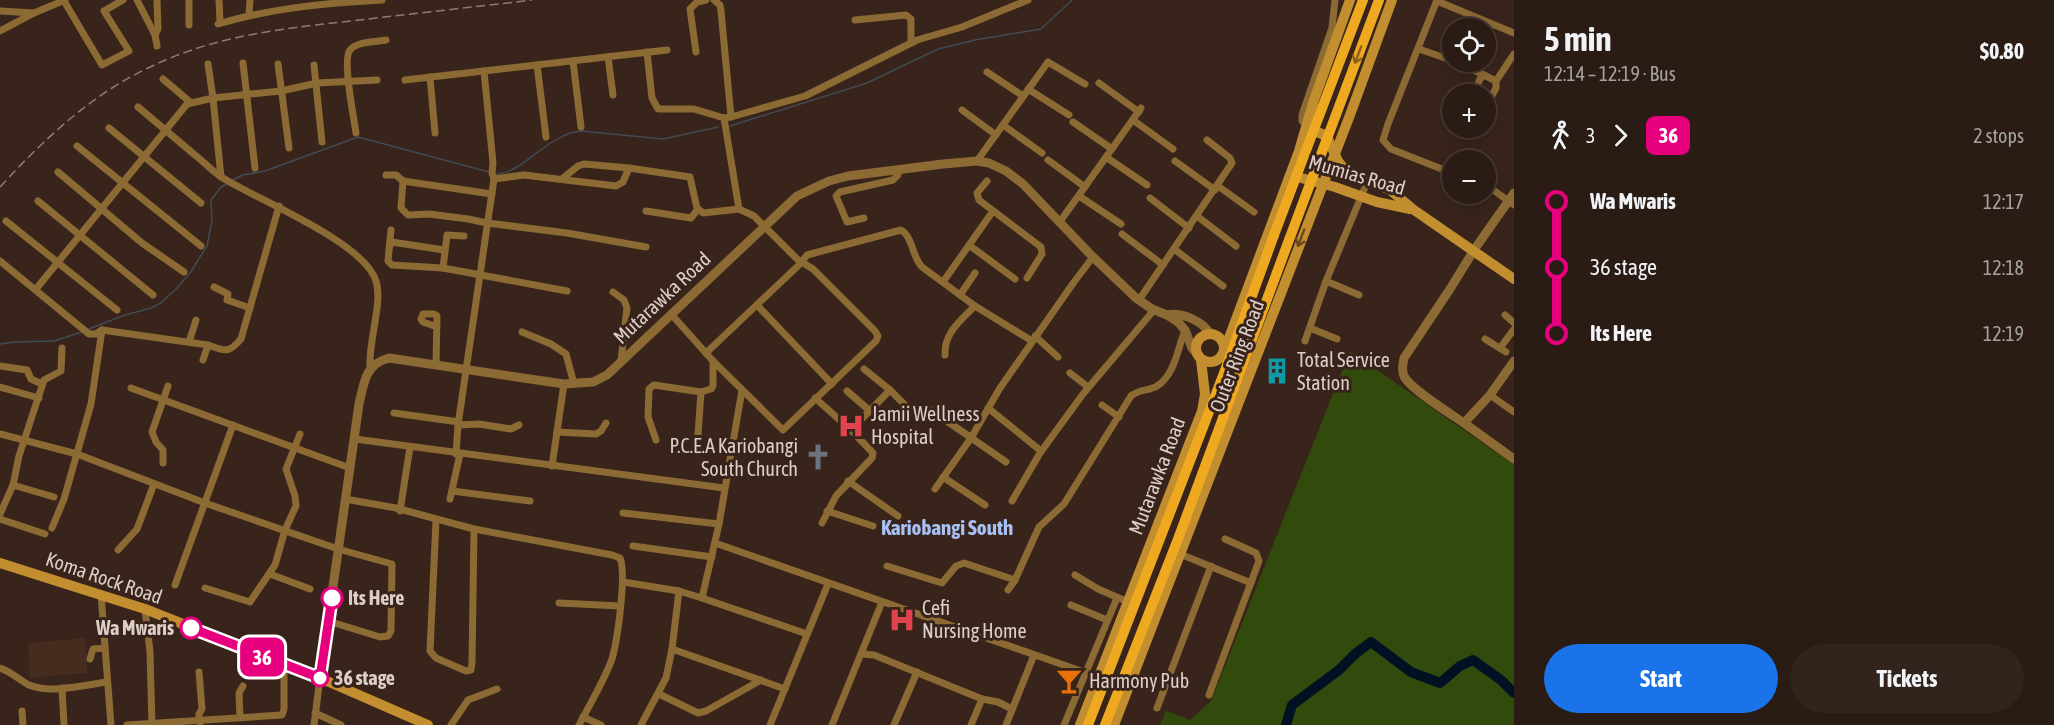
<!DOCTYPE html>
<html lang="en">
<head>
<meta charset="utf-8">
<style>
  body { margin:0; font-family:"Asap Condensed",sans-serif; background:#32241d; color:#f1f3f6; height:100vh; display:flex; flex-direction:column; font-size:22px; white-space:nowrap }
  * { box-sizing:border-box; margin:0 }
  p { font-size:20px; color:#a5a1a0 }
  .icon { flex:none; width:33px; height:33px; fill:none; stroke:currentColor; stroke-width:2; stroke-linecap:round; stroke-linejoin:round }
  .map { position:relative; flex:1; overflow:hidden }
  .side { display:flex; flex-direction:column; background:#2a1b14; width:540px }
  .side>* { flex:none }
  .badge { padding:0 12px; border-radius:9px; font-size:21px; line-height:39px }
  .buttons { position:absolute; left:1442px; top:18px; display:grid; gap:12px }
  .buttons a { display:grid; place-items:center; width:54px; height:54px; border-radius:50%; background:#2a1b14; box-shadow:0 3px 15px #0003,0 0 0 2px #463934; font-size:30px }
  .map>.badge { position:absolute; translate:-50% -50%; box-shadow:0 0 0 3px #fff }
  .legs { display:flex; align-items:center; gap:9px; height:66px; padding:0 30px; font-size:20px }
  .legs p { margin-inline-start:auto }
  .head { display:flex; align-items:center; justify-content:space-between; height:102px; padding:0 30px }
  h1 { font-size:33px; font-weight:700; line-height:45px }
  .action { display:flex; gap:12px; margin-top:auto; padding:12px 30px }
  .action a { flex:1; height:69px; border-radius:36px; background:#1a73e8; color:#fff; font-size:24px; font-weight:700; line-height:69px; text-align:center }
  .action a+a { background:#32241d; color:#f1f3f6 }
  ul { padding:0 30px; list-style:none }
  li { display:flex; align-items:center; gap:21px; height:66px; font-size:22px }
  li i { display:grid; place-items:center; width:9px; height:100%; margin:0 8px; background:currentColor }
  li i::after { content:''; width:15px; height:15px; margin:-8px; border:4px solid; border-radius:50%; background:#2a1b14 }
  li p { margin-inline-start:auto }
  li:first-child i { background:linear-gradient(#0000 50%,currentColor 0) }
  li:last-child i { background:linear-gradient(currentColor 50%,#0000 0) }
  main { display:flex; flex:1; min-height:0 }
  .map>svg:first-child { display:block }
  .built { fill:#462c1f }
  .green { fill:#334a0d }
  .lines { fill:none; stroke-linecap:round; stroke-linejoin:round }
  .stream { stroke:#424a54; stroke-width:1.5 }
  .river { stroke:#001123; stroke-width:10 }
  .minor { stroke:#8b6a34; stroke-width:7 }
  .tertiary { stroke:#8b6a34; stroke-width:9 }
  .secondary { stroke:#c38e2f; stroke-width:10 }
  .primary { stroke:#eea920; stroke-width:10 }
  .rail { stroke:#8d7c74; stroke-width:1.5; stroke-dasharray:9 4.5; stroke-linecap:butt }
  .primary-bridge { stroke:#eea920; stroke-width:10 }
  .oneway { stroke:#8a601d }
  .oneway2 { stroke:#694921 }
  .line-1-casing { stroke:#fff; stroke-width:14 }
  .line-1 { stroke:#e6007e; stroke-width:9 }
  .stop-1-dot { fill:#fff; stroke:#e6007e; stroke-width:3 }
  .labels { text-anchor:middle; stroke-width:6; stroke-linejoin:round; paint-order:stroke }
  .street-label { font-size:20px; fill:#dccec8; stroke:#38241a }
  .poi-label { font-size:20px; fill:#dccec8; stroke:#38241a; text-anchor:start }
  .stop-label { font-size:20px; font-weight:bold; fill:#dccec8; stroke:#38241a; text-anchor:start }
  .neighbourhood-label { font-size:21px; font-weight:bold; fill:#a7c0f5; stroke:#38241a }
</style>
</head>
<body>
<main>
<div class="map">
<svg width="1514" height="725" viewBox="0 0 1514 725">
  <rect width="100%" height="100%" fill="#38241a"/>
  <path class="built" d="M85,638L87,673L30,678L28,643Z"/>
  <path class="green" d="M1350,351L1514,465V725H1160L1166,711L1190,720L1211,701Z"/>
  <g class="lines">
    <g class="stream">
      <path d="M730,126L867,83L938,49L975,40L1041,29L1072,0"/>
      <path d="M496,174C523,174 547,134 581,131L663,139L718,127"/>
      <path d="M233,180L243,175L265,171L358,137L489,172"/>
      <path d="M86,330L125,315L151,308L161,303L177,288L190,273L207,246L212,220L211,200L221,187L226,184"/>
      <path d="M0,344L14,342L54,341L82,332"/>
    </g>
    <path class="river" d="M1286,725L1292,705L1339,670L1355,654L1371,642L1411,672L1440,683L1460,666L1473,660L1501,680L1514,693"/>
    <g class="minor">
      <path d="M137,0L155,35L157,46"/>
      <path d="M219,0L220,22L218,24C271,8 327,3 382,0"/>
      <path d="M714,0L720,5L721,11L731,117"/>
      <path d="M1437,0L1388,124L1383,140L1391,149L1452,173"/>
      <path d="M64,1L102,65L129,51L104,11L123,0"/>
      <path d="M1437,1L1514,33"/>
      <path d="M0,11L34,13"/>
      <path d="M249,15L250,0"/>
      <path d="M855,20L906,15L911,19V43"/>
      <path d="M189,25V0"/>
      <path d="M0,31L34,13L65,0"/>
      <path d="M155,35L158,29L157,0"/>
      <path d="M1419,49L1451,60"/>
      <path d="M647,52L652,98L658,109H694L724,118L731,117L805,96L917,40L962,27L1028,0"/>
      <path d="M696,52L690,9L697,2L706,0"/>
      <path d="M608,57L613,95"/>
      <path d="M573,61L581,127"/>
      <path d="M243,63L255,168"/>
      <path d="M208,64L213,98L221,177"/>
      <path d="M278,64L289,148"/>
      <path d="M314,65L322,142"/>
      <path d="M537,65L546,137"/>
      <path d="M1469,68L1484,75"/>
      <path d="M987,72L1023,96"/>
      <path d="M430,77L435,133"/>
      <path d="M163,79L190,102"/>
      <path d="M405,80L667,50"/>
      <path d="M1099,83L1139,112"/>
      <path d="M1028,89L1069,115"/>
      <path d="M1474,94L1480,79L1484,75L1496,81L1514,54"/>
      <path d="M1489,101L1496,88V81"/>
      <path d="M138,107C157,123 176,139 195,155C204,162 213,172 223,178C258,200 364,242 376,281C383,303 368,342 370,368"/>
      <path d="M962,110L996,135"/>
      <path d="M1133,120L1173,149"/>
      <path d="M1073,122L1112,149"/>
      <path d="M1308,124L1302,121V115L1332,28L1335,0"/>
      <path d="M1003,125L1042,153"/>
      <path d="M109,128L201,203"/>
      <path d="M1480,128H1481"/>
      <path d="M356,133C354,119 342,59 350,50C358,41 376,42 386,40"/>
      <path d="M77,146L201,246"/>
      <path d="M1106,157L1147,185"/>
      <path d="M1048,160L1085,187"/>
      <path d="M977,161L1048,62L1085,84"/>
      <path d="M1175,161L1215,190"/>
      <path d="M58,172L142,243L184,272"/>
      <path d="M386,175H396L403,181L492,194"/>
      <path d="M494,179L524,175L616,186L623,182L629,168L690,177L697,208L703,213L739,209"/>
      <path d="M562,179L578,166L584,164L629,168"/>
      <path d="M403,181L401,208L408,215L429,214L468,219L487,223L567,233L646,247"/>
      <path d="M987,181L977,193L979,200L1041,247L1042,254L1027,278"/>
      <path d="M1485,184L1514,205"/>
      <path d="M1218,186L1254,212"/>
      <path d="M1079,196L1121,224"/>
      <path d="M1150,198L1189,228"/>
      <path d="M38,201L153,295"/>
      <path d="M646,211L691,218L698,209"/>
      <path d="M1197,216L1236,246"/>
      <path d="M864,218L847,222L836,196L840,192L893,180L898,175L897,170"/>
      <path d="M6,221L117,310"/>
      <path d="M1059,223L1141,108"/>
      <path d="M391,230L388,261L392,265L443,268L567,291"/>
      <path d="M1122,234L1163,265"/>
      <path d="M969,245L1015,279"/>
      <path d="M390,246L392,242L444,250"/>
      <path d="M1174,249L1223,286"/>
      <path d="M0,261L89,334H96L102,330"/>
      <path d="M443,268L447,235L464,236"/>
      <path d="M1326,281L1359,295"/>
      <path d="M943,282L993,211"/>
      <path d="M214,287L228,294L227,300L250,308"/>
      <path d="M36,289L187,104L213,98L281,91L317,83L377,80"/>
      <path d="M613,292L624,300L627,308L621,361"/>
      <path d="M960,295L975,273"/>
      <path d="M1139,300L1232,163L1230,158L1207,140"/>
      <path d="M757,305L832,384"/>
      <path d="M672,315L713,361L783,430L876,341L878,336L875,331L813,269L797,259L754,216L739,209L724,118"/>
      <path d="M1505,315L1514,323"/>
      <path d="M1310,328L1337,339"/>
      <path d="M522,332L551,344L566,354L574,384"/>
      <path d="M1035,336L1058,357"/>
      <path d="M1485,339L1506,352"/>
      <path d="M1305,341L1326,281L1368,180"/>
      <path d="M189,342L196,320"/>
      <path d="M1500,348L1514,329"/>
      <path d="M706,353L801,263L807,255L901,230C913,237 912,257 922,267L975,306L1032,341"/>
      <path d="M945,355C944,333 960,321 975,306"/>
      <path d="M203,360L208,345C225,351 228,354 241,339L279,206"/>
      <path d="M436,365L437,316L434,314H423L421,319L423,322L437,327"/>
      <path d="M0,366L27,370L31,379L42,384"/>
      <path d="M864,369L890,390"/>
      <path d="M1070,373L1088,387"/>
      <path d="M0,387L39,398"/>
      <path d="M131,388L350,468"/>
      <path d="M847,391L870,411"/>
      <path d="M1490,395L1514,412"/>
      <path d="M815,398L851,430L873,453L872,458L836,496L822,523"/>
      <path d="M1102,405L1119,417"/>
      <path d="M988,408L1041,451"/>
      <path d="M931,410L1006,462"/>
      <path d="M394,413L459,422"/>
      <path d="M458,425L479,424L511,429L519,425"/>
      <path d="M851,430L890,390L914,414"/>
      <path d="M557,432L596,434L601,431L606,423"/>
      <path d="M0,434L77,454L205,503L338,549L392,564L391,631L388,636L380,637L328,621"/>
      <path d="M355,439L724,488"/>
      <path d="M656,440L648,417L649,389L654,385L701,392L711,389L713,386V361"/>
      <path d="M697,449L701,392"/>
      <path d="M456,454L458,425L494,179L492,173L493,163L484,71"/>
      <path d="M163,463V450L156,442L152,432L168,386"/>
      <path d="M552,466L564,384"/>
      <path d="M943,477L985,505"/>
      <path d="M848,481L898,516"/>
      <path d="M13,485L54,497"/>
      <path d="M935,489L971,438L1000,388L1074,282L1093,257"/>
      <path d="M452,491L530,501"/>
      <path d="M345,499L396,508L474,529L612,555L620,558C627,574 617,642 612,659C604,681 590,704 579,725"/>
      <path d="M450,499L460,454"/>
      <path d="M1012,501L1040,453L1083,394L1154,310"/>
      <path d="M400,511L410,447"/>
      <path d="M827,511L873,526"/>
      <path d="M623,513L719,524"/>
      <path d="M0,514L13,485L19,456L44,380L61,371L62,348"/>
      <path d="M0,519L45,534"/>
      <path d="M436,520L430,651L436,658L466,671L471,670L472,663L474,529"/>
      <path d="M52,528L64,499L91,404L102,330L208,345"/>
      <path d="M715,543L1098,677"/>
      <path d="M633,546L712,557"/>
      <path d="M118,550L137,529L154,484"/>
      <path d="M1180,554L1251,583"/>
      <path d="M887,566L942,583L956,566L964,563L1015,580"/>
      <path d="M270,574L310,589"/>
      <path d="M1075,575L1098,589L1128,602"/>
      <path d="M623,582L679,591L702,598L807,634"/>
      <path d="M175,585L233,425"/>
      <path d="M205,588L250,602L275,565L285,530L296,506L295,496L286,469L300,434"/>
      <path d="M1008,590L1015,580L1039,527L1064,504L1131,396C1139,389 1149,391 1157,386C1175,375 1178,347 1185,330"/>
      <path d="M101,594L111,725"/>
      <path d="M702,598L719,524L742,390"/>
      <path d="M559,603L620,606"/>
      <path d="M1071,605L1107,620"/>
      <path d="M145,609L150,652L152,725"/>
      <path d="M672,649L785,689"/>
      <path d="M862,654L874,655L982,699L998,702L1012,709"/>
      <path d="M90,659L93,649L105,648"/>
      <path d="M0,668C12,672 19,680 29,685C50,694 85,685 107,682"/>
      <path d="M199,672L202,709L199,714L200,723"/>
      <path d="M62,688L64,725"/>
      <path d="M659,694L698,713L706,711L761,680"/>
      <path d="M1209,695L1259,561L1256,553L1225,539"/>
      <path d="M1157,708L1211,566"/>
      <path d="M22,711L23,725"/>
      <path d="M315,713L341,725"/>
      <path d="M240,717L239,693L243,686"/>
      <path d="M583,717L601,725"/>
      <path d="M127,725L282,715L284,709V666"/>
      <path d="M314,725L320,678"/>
      <path d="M451,725L468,700L497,689"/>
      <path d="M641,725L666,678L672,649L679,591"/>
      <path d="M770,725L828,584"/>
      <path d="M832,725L882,602"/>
      <path d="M894,725L917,672"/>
      <path d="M971,725L982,699"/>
      <path d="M1006,725L1034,655"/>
      <path d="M1064,725L1117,598"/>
    </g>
    <g class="tertiary">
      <path d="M1514,193L1474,250L1450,289L1404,358C1403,364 1401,370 1404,376C1410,389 1451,414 1464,423L1490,395L1514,361"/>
      <path d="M1167,315C1182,312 1203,321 1210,334"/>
      <path d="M1464,423L1514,459"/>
      <path d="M320,678L359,404C364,383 365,364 389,358L564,384L593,382L607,375L797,196L829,181L848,176L943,164L977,161L989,163L1006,171L1023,184L1093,257L1136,298L1152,309L1167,315L1178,322L1185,330L1192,348L1197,354"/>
    </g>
    <g class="secondary">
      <path d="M1307,128L1322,134L1328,139L1338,161L1346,171L1390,190L1414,210L1514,279"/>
      <path d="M1290,175L1335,187L1377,202L1410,209"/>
      <circle cx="1210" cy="348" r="14"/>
      <path d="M1223,354L1299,151L1314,100L1350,0"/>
      <path d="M0,563L145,609L320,678L428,725"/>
      <path d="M1080,725L1202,411L1205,394L1201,360"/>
      <path d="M1114,725L1350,115L1392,0"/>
    </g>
    <g class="primary">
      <path d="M1088,725L1224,373L1274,235"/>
      <path d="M1105,725L1178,539L1289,240"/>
    </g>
    <path class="rail" d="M0,187C34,150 70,115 112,88C193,37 269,30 360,20C417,13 475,7 532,0"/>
    <g class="primary-bridge">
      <path d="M1274,235L1363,0"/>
      <path d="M1289,240L1379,0"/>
    </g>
  </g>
  <defs><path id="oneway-shaft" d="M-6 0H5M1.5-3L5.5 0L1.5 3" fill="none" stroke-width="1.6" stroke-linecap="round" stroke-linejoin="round" transform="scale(1.5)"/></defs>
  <use class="oneway" href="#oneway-shaft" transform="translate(1358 55) rotate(111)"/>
  <use class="oneway2" href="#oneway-shaft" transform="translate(1301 238) rotate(111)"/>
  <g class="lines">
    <g class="line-1-casing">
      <path id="line-1" d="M191,628L320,678L332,598"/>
    </g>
    <use href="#line-1" class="line-1"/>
  </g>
  <defs>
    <g id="building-bare" transform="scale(2.07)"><path d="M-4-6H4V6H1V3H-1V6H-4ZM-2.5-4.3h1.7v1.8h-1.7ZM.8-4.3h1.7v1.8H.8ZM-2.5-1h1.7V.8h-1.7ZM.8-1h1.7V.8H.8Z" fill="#0f9aa8" stroke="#38241a" stroke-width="2.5" paint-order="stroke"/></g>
    <g id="hospital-bare" transform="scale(2.07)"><path d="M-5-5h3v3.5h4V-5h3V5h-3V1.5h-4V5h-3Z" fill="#e0444e" stroke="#38241a" stroke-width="2.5" paint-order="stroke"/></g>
    <g id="church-bare" transform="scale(2.07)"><path d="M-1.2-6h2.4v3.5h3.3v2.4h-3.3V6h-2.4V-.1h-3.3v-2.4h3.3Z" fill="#6b7280" stroke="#38241a" stroke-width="2.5" paint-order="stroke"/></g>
    <g id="bar-bare" transform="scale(2.07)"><path d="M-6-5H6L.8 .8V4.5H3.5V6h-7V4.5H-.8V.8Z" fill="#e8710a" stroke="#38241a" stroke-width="2.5" paint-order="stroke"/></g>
  </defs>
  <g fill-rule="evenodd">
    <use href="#building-bare" x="1277" y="371"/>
    <use href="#hospital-bare" x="851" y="426"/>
    <use href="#church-bare" x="818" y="457"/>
    <use href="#hospital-bare" x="902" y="620"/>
    <use href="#bar-bare" x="1069" y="681"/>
  </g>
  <g class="stop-1-dot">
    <circle cx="332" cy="598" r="10"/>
    <circle cx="191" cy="628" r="10"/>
    <circle cx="320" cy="678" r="8"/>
  </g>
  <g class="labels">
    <g class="street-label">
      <text transform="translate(1357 175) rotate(16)" y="7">Mumias Road</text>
      <text transform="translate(662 298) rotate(-43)" y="7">Mutarawka Road</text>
      <text transform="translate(1237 356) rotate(-69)" y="7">Outer Ring Road</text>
      <text transform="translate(1157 476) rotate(-69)" y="7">Mutarawka Road</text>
      <text transform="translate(104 578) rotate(19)" y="7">Koma Rock Road</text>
    </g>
    <g class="poi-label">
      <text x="1297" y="367">Total Service<tspan x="1297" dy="23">Station</tspan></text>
      <text x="871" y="421">Jamii Wellness<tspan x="871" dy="23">Hospital</tspan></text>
      <text x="798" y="453" text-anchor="end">P.C.E.A Kariobangi<tspan x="798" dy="23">South Church</tspan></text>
      <text x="922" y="615">Cefi<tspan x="922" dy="23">Nursing Home</tspan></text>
      <text x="1089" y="688">Harmony Pub</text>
    </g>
    <g class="stop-label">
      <text x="348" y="605">Its Here</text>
      <text x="174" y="635" text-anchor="end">Wa Mwaris</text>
      <text x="334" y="685">36 stage</text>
    </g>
    <g class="neighbourhood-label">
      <text x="947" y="535">Kariobangi South</text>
    </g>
  </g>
</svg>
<div class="buttons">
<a><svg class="icon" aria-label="locate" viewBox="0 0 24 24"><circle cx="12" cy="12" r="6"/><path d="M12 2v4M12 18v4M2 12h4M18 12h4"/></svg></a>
<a>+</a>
<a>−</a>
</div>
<b class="badge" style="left:262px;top:657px;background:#e6007e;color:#fff">36</b>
</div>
<section class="side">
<div class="head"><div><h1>5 min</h1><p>12:14 – 12:19 · Bus</p></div><b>$0.80</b></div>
<div class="legs"><svg class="icon" aria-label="walk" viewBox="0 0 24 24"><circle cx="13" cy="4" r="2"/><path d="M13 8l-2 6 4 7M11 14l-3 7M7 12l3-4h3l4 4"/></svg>3<svg class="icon" aria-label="forward" viewBox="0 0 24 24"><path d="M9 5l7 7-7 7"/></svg><b class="badge" style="background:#e6007e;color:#fff">36</b><p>2 stops</p></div>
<ul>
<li><i style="color:#e6007e"></i><b>Wa Mwaris</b><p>12:17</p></li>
<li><i style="color:#e6007e"></i><span>36 stage</span><p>12:18</p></li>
<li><i style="color:#e6007e"></i><b>Its Here</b><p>12:19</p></li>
</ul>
<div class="action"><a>Start</a><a>Tickets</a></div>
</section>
</main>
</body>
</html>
